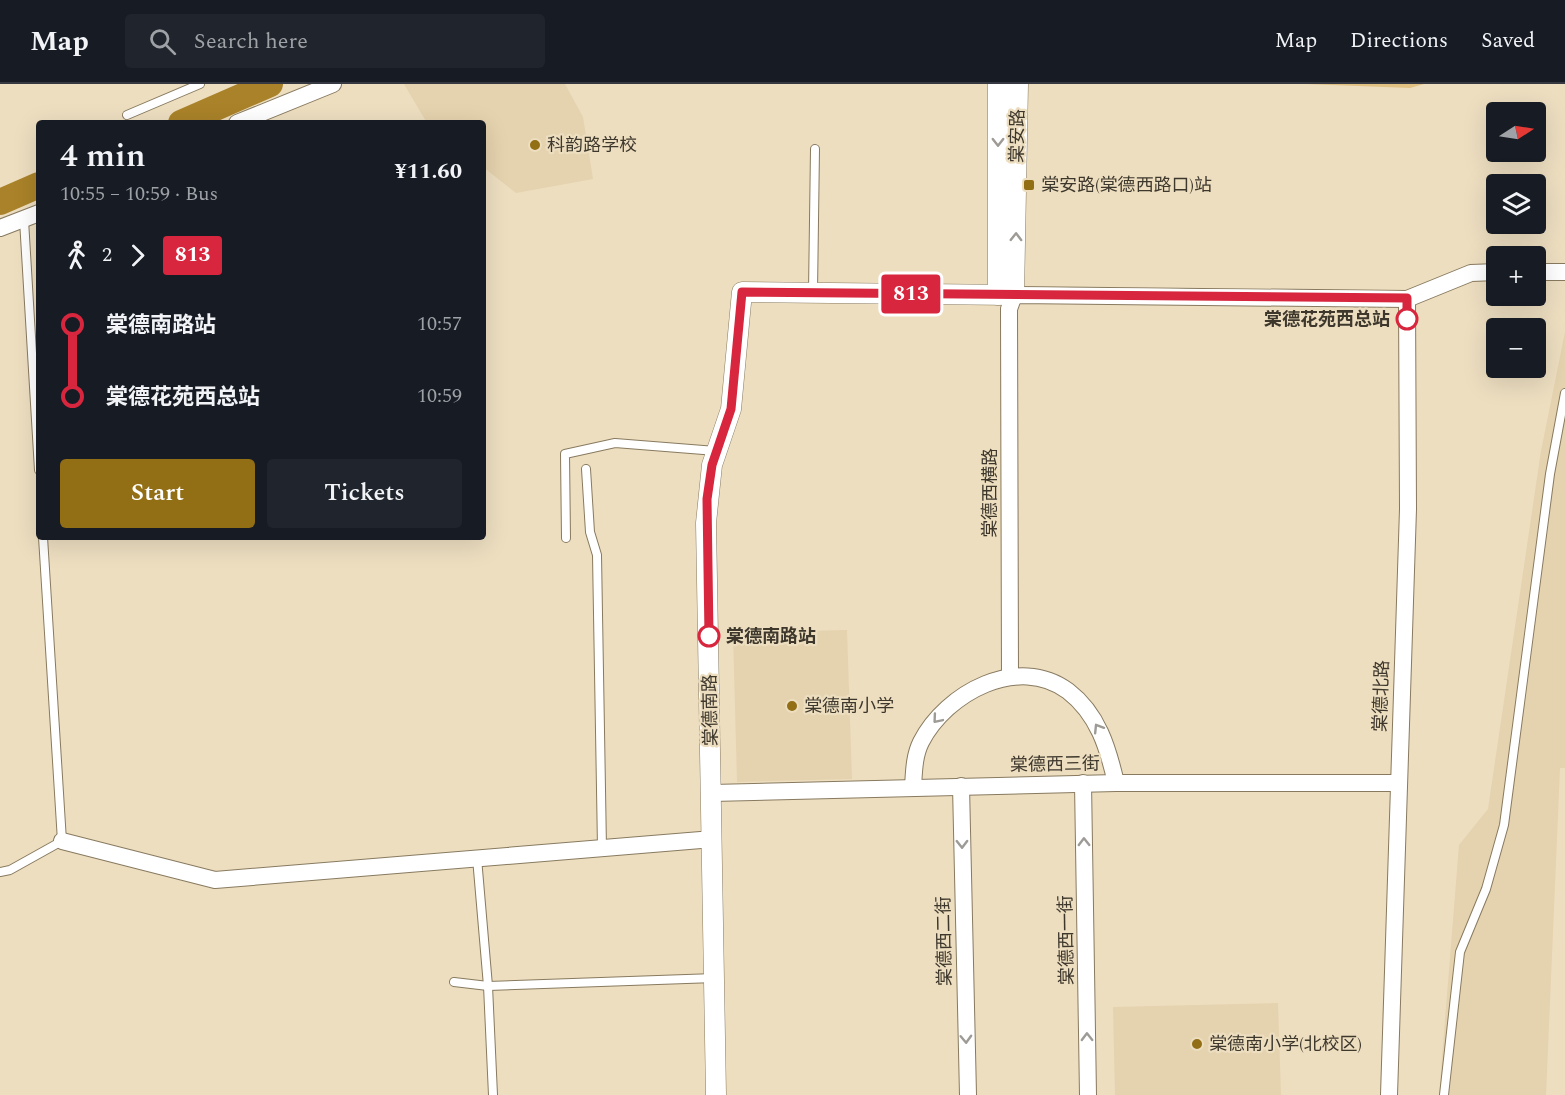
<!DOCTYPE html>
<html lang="en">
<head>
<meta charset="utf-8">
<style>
  body { margin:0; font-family:Spectral,"Noto Sans SC",serif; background:#20242c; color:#f1f3f6; height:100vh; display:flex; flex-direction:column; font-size:22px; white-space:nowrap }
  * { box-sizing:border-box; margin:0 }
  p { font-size:20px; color:#9ea1a6 }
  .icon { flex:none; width:33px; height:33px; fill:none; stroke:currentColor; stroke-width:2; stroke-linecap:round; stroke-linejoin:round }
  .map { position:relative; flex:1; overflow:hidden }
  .drawer { position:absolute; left:36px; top:36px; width:450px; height:420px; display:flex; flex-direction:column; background:#171b24; border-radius:6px; box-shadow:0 6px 24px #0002 }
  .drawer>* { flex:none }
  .badge { padding:0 12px; border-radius:4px; font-size:21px; line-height:39px }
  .needle { width:39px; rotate:78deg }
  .controls { position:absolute; left:1486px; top:18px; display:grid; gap:12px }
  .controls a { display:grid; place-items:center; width:60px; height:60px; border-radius:6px; background:#171b24; box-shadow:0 6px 24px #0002; font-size:30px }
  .map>.badge { position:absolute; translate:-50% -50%; box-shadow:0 0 0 3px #fff }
  .legs { display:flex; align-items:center; gap:9px; height:66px; padding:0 24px; font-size:20px }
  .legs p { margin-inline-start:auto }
  .head { display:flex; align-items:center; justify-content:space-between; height:102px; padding:0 24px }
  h1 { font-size:33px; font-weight:600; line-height:45px }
  .cta { display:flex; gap:12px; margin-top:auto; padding:12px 24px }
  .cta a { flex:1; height:69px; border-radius:6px; background:#926e15; color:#fff; font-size:24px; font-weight:600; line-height:69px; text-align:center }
  .cta a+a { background:#20242c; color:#f1f3f6 }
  ul { padding:0 24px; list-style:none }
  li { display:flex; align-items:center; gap:21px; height:72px; font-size:22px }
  li i { display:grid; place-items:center; width:9px; height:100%; margin:0 8px; background:currentColor }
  li i::after { content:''; width:15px; height:15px; margin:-8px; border:4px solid; border-radius:50%; background:#171b24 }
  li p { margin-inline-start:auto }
  li:first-child i { background:linear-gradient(#0000 50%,currentColor 0) }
  li:last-child i { background:linear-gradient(currentColor 50%,#0000 0) }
  header { display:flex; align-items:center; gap:36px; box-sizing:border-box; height:84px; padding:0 30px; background:#171b24; border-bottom:2px solid #363941 }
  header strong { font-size:28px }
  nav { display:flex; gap:33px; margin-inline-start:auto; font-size:21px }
  .search { width:420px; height:54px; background:#20242c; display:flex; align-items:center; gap:15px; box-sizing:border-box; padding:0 21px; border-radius:6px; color:#9ea1a6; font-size:22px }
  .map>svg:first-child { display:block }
  .built { fill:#e5d2ae }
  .green { fill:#e2c282 }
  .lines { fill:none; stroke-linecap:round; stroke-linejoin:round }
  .river { stroke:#a98229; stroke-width:26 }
  .service-casing { stroke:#887a5f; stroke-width:10 }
  .minor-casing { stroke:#887a5f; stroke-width:18 }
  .tertiary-casing { stroke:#887a5f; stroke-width:21 }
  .service { stroke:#fff; stroke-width:8 }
  .minor { stroke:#fff; stroke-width:16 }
  .tertiary { stroke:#fff; stroke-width:20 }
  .oneway { stroke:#9e9b96 }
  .line-1-casing { stroke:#fff; stroke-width:14 }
  .line-1 { stroke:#d7263d; stroke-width:9 }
  .poi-dot { fill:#926e15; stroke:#eddec0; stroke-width:2 }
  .stop-1-dot { fill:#fff; stroke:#d7263d; stroke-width:3 }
  .labels { text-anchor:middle; stroke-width:4.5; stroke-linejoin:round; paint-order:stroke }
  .street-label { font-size:18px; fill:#3d372c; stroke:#eddec0 }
  .poi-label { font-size:18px; fill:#3d372c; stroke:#eddec0; text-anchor:start }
  .stop-label { font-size:18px; font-weight:bold; fill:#3d372c; stroke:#eddec0; text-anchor:end }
</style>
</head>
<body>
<header>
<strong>Map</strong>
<div class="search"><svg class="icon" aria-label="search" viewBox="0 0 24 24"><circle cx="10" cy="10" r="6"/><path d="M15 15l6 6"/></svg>Search here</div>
<nav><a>Map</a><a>Directions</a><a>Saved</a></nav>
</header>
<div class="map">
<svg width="1565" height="1011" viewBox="0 0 1565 1011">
  <rect width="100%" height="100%" fill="#eddec0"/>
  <g class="built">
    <path d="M404,0H565L583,33L593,95L516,109L483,83V39H427Z"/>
    <path d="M1565,248V684H1560L1546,1011H1439L1459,761L1488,725L1541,367Z"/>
    <path d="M847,546L852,695L737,698L733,549Z"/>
    <path d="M1278,919L1281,1011H1115L1113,923Z"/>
  </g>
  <path class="green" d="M1305,0H1424L1410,4Z"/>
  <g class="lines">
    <g class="river">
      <path d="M181,39L270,0"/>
      <path d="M0,118L39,101"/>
    </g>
    <g class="service-casing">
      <g id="service">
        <path d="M127,31L200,0"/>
        <path d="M24,136L39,386"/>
        <path d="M813,208L815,65"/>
        <path d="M586,385L590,448L597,471L602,764"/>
        <path d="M566,454L565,370L615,359L716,367"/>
        <path d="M477,774L488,902L493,1011"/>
        <path d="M0,788L10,786L62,757L43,453"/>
        <path d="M454,898L488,902L715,894"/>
        <path d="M1444,1011L1460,868L1486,805L1504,741L1550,390L1565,309"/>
      </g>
    </g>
    <g class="minor-casing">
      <g id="minor">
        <path d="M237,39L333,0"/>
        <path d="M0,144L39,129"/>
        <path d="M1536,188H1565"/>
        <path d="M1010,593L1009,225L1014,211L1407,215L1471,189L1497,188"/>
        <path d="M1083,699L1088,1011"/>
        <path d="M961,702L968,1011"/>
        <path d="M913,703C914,688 914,672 921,658C946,609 1018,570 1068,607C1098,630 1108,664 1116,699"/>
        <path d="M712,709L1116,699H1398"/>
        <path d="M62,757L215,796L713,755"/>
        <path d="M1389,1011L1408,425L1407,215"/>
      </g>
    </g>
    <g class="tertiary-casing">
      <g id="tertiary">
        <path d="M998,211V0"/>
        <path d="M716,1011L706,439L712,381L731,325L742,208L1014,211L1018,0"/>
      </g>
    </g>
    <use href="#service" class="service"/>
    <use href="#minor" class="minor"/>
    <use href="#tertiary" class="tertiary"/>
  </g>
  <defs><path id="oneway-chevron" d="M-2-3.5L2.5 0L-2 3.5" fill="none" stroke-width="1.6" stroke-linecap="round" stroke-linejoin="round" transform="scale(1.5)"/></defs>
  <g class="oneway">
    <use href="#oneway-chevron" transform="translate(998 58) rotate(90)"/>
    <use href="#oneway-chevron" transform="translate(1016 153) rotate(-89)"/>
    <use href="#oneway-chevron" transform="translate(937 635) rotate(130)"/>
    <use href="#oneway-chevron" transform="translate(1098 644) rotate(-122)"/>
    <use href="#oneway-chevron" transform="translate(1084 758) rotate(-91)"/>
    <use href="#oneway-chevron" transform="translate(962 760) rotate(89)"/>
    <use href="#oneway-chevron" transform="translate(1087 953) rotate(-91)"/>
    <use href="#oneway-chevron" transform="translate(966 955) rotate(88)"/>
  </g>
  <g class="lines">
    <g class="line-1-casing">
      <path id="line-1" d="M709,552L707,415L712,381L731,325L742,208L1407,214V235"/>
    </g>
    <use href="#line-1" class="line-1"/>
  </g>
  <g class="poi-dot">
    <circle cx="535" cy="61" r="6"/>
    <rect x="1023" y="95" width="12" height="12" rx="3"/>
    <circle cx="792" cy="622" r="6"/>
    <circle cx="1197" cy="960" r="6"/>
  </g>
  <g class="stop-1-dot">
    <circle cx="1407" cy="235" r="10"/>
    <circle cx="709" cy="552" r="10"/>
  </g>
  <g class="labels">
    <g class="street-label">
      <text transform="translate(1017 52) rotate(-89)" y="6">棠安路</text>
      <text transform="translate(990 409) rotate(-90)" y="6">棠德西横路</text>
      <text transform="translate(1381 612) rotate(-88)" y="6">棠德北路</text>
      <text transform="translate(710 626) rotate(-91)" y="6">棠德南路</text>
      <text transform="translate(1055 680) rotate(-1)" y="6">棠德西三街</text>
      <text transform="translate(1066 856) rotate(-91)" y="6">棠德西一街</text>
      <text transform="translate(944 857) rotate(-91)" y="6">棠德西二街</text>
    </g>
    <g class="poi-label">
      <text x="547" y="67">科韵路学校</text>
      <text x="1041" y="107">棠安路(棠德西路口)站</text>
      <text x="804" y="628">棠德南小学</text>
      <text x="1209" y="966">棠德南小学(北校区)</text>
    </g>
    <g class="stop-label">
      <text x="1390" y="241">棠德花苑西总站</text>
      <text x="726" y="558" text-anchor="start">棠德南路站</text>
    </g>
  </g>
</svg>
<div class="controls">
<a><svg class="needle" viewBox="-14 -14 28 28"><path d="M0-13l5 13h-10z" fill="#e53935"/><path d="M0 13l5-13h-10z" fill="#9ea1a6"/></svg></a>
<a><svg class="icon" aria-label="layers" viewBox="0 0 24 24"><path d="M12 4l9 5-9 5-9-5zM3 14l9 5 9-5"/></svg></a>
<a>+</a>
<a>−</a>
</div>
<b class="badge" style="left:911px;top:210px;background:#d7263d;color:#fff">813</b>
<section class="drawer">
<div class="head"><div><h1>4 min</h1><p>10:55 – 10:59 · Bus</p></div><b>¥11.60</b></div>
<div class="legs"><svg class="icon" aria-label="walk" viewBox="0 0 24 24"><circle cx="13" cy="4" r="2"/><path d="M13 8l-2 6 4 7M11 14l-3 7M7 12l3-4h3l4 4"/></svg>2<svg class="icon" aria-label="forward" viewBox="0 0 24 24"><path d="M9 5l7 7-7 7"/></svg><b class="badge" style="background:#d7263d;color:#fff">813</b></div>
<ul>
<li><i style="color:#d7263d"></i><b>棠德南路站</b><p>10:57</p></li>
<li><i style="color:#d7263d"></i><b>棠德花苑西总站</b><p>10:59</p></li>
</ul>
<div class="cta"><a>Start</a><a>Tickets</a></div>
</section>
</div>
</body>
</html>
